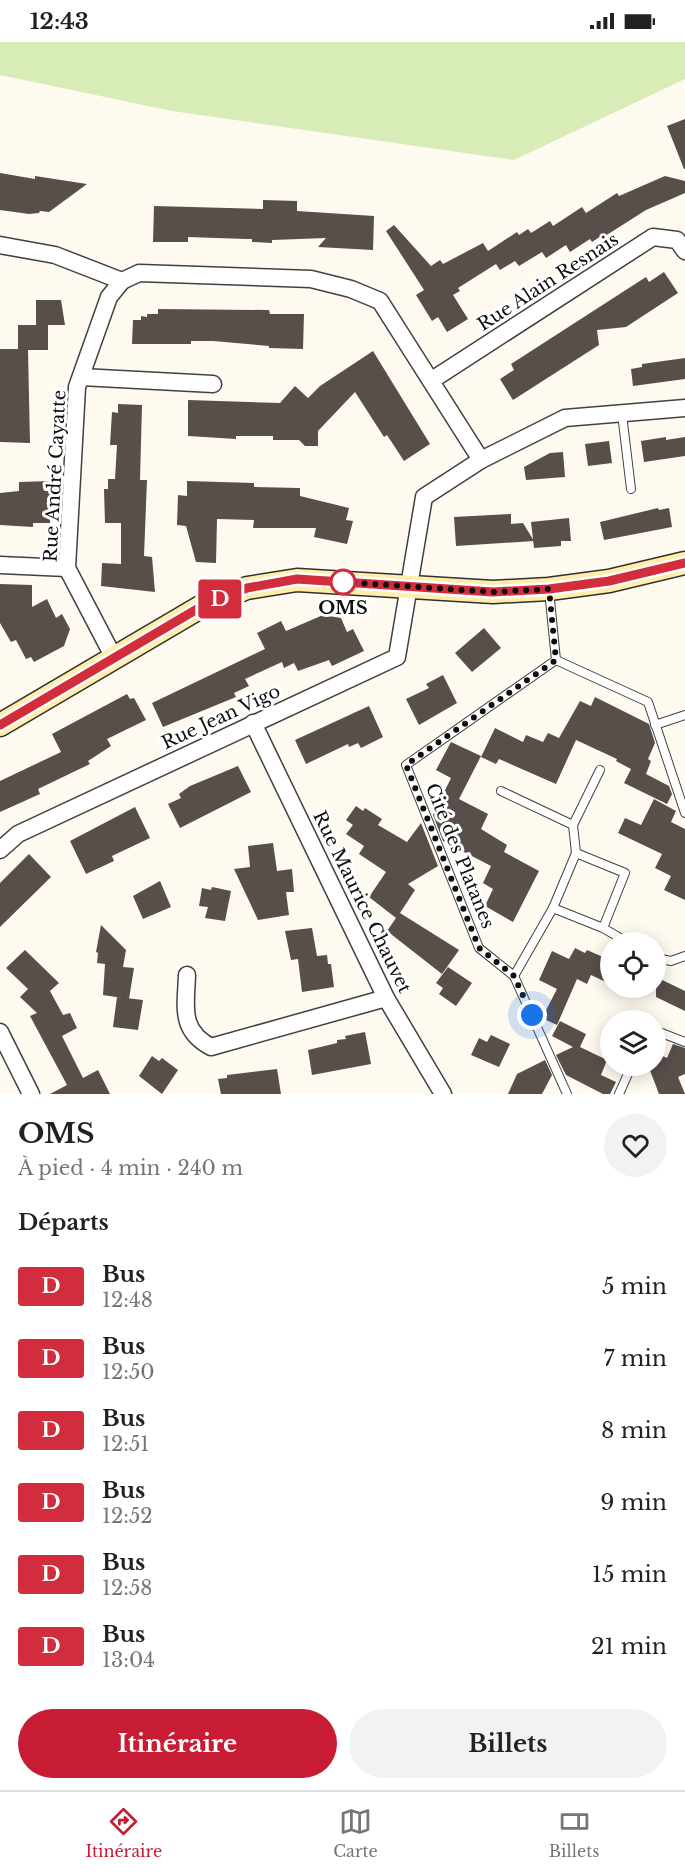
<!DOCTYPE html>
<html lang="fr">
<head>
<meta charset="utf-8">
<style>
  body { margin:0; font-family:"Libre Baskerville",serif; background:#f2f2f2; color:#222; height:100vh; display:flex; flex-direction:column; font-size:22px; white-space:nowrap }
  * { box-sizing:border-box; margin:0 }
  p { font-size:20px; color:#767676 }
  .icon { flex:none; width:33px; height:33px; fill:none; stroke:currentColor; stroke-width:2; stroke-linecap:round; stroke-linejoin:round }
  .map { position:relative; height:1052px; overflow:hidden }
  .panel { display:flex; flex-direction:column; background:#fff; flex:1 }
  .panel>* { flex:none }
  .badge { padding:0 12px; border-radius:4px; font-size:21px; line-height:39px }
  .fabs { position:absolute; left:600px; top:890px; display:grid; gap:12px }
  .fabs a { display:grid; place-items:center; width:66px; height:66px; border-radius:50%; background:#fff; box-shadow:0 3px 15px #0003; font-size:30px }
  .you { position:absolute; width:30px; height:30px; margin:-15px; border:4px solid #fff; border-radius:50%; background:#1a73e8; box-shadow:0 0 0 9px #1a73e833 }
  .map>.badge { position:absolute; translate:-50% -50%; box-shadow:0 0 0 3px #fff }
  h2 { padding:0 18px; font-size:22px; line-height:54px }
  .round { display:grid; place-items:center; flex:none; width:63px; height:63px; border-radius:32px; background:#f2f2f2 }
  .head { display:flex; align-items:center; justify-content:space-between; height:102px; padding:0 18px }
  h1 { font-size:28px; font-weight:700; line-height:45px }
  .cta { display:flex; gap:12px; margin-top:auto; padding:12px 18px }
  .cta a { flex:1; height:69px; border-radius:36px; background:#c81c34; color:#fff; font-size:24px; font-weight:700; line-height:69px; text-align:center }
  .cta a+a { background:#f2f2f2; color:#222 }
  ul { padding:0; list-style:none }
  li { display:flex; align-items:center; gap:18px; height:72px; padding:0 18px }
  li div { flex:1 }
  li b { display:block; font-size:22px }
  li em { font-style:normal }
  li .badge { min-width:66px; font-weight:700; text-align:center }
  .status { display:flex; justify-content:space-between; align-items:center; height:42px; padding:0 30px; background:#fff; direction:ltr }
  .status svg { height:16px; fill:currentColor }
  .tabs { display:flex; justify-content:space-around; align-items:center; height:84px; border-top:2px solid #e0e0e0; background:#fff; font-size:16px; color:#767676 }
  .tabs a { display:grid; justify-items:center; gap:3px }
  .tabs .active { color:#c81c34 }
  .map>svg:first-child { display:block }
  .green { fill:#d7ecb6 }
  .building { fill:#584e4a }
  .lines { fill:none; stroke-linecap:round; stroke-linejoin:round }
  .lane-casing { stroke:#414141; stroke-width:10 }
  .street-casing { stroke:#414141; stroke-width:19 }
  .secondary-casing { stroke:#303030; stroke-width:25 }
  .lane { stroke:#fff; stroke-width:8 }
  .street { stroke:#fff; stroke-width:16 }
  .secondary { stroke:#fea; stroke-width:22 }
  .line-casing { stroke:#fff; stroke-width:14 }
  .line { stroke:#d12d3d; stroke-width:9 }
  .walk { stroke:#0e0e0e; stroke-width:6; stroke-dasharray:0 10.8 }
  .stop-dot { fill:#fff; stroke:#d12d3d; stroke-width:3 }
  .labels { text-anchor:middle; stroke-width:6; stroke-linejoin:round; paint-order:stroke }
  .street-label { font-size:18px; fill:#0e0e0e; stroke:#fff }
  .stop-label { font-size:18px; font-weight:bold; fill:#0e0e0e; stroke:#fff }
</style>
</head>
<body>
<div class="status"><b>12:43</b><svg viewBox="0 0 49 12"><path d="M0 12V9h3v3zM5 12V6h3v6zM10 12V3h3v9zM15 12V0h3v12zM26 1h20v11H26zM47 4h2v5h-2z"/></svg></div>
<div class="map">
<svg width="685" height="1052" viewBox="0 0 685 1052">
  <rect width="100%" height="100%" fill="#fffaef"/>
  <path class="green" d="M0,0H685V37L514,118L172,69L0,33Z"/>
  <g class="building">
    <path d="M685,77V127H684L667,84Z"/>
    <path d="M0,131L35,137V134L87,142L49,170L40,169L39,171L29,172L0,168Z"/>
    <path d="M665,134L685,139V151L646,168L602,196L601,194L592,200L590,197L570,210L566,203L546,216L542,210L519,224L515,219L500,228L496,222L458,246L460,249L453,253L468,277L447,290L438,275L432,279L416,253L424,248L386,189L394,183L431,224L440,218L443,222L483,201L488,209L517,190L519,193L528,187L531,191L550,179L553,184L582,165L586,171L617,151L619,154Z"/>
    <path d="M263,158L297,159V169L374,174L373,208L318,205L326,196L272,198V201L252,200V197H246L188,195V200H153L154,164L263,167Z"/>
    <path d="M664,230L678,251L626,285L597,288L599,303L513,358L500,337L514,328L511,322L646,235L649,240Z"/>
    <path d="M36,258H61L65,283H48V308H28L30,401L0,400V307H18V283H36Z"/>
    <path d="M158,267L269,268L270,272H304L303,307L269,306V304L213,299H191V302H132L133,278H141V274L147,275V272H158Z"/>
    <path d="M373,309L430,402L404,419L387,393L384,395L355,350L318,389V404H305L299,398H273V394H236V397L188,394V358L280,361L295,344L308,356L320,344Z"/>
    <path d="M685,316V337L633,344L631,327L642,325V322Z"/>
    <path d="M118,362L142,363L140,438H147L144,514L152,515L155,550L101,544L102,521L121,522V481H105L104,447H108V437H115L117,403H110L112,370L118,371Z"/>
    <path d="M666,395V398L685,395V414L644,420L641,399Z"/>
    <path d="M609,399L612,421L588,424L585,402Z"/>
    <path d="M563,410L565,435L526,438L524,425L550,411Z"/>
    <path d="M51,439L50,481H33V485L0,483V451L19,449V440Z"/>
    <path d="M187,439L254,441V445L300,446V454L349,466L346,478L353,479L347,502L314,495L316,486H253L254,478L217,477L216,521L196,520L186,484L177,483L178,453L187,454Z"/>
    <path d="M658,466L659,468L669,466L672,485L604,498L600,480Z"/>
    <path d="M511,472V482L523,481L534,499L456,504L454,475Z"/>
    <path d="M569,476L571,499H561V504L534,506L531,480Z"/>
    <path d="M0,542L32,543V565L47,557L56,576L62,572L70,587L64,604L34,620L31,615L26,617L16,598L11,600L0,581Z"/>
    <path d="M323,573L341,576L347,590L353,587L364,609L332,624L329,618L298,629L294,621L284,626L282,620L245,637L249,644L234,651L236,655L163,685L152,661L265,607L257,591L281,579L286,589Z"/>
    <path d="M484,586L501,606L472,630L455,611Z"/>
    <path d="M443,633L457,661L419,683L406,657L429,646L426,642Z"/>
    <path d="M127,652L130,657L134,656L146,678L107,697L111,704L88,719L90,722L38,747L40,752L0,770V739L61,710L52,692Z"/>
    <path d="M595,655L649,682L655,701L648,717L651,719L646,732L669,744L672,752L667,762L624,741L631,727L616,719L617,717L576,698L556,742L499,717L496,722L481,715L495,686L523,700L526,693L543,700L548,691L559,696L580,659L591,664Z"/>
    <path d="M369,664L383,695L361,706L358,701L349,705L348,702L306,722L295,698Z"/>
    <path d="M451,700L481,714L459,757L488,772L481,787L507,803L504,810L539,829L513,880L485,864L493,847L483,841L491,824L443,799L433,773L451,736L436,728Z"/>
    <path d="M238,724L251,750L180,786L168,762L181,756L179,752L190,744Z"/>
    <path d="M654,757L676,769L671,780L685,787V858L664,848L671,834L655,826L662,812L618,791L625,776L641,783Z"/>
    <path d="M356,764L363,769L365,766L382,777L378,783L407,800L421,781L438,824L408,842L415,848L400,871L459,908L442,932L387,889L396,876L369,855L386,830L359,812L364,804L346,792L353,783L346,778Z"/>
    <path d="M135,765L150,796L112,814L114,819L86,832L70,799Z"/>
    <path d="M273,801L277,829L292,827L294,850H286L289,873L258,878L234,827L250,825L248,804Z"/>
    <path d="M29,812L51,835L0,885V841Z"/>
    <path d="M160,839L171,865L143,877L133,854Z"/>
    <path d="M212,845L231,849L225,879L205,876L208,865L199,864L202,846L211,848Z"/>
    <path d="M101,883L126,908L123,925L134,926L129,957L103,953L105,922L97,921L98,911L96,910Z"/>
    <path d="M312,886L317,914L327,913L328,922H331L334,945L302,950L298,917L291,918L285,889Z"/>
    <path d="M575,906L585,911L587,908L610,918V942L591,933L587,942L577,937L557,983L542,976L557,947L539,938L552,909L569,917Z"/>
    <path d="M25,908L59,941L50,949L63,973L70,971L77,986L62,994L83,1036L98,1028L110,1052H50L67,1043L30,974L37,971L20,955L28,947L6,926Z"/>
    <path d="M448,925L472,941L456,964L439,952L443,946L436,941Z"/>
    <path d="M656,935L685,949V969L656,955Z"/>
    <path d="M117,955L143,958L138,988L113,985Z"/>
    <path d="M560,979L586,992L580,1005L607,1018L601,1033L616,1040L610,1052H603L566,1033L556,1013L573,1005L552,994Z"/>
    <path d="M365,990L371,1022L312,1033L308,1008L337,1001V998L346,997L345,994Z"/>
    <path d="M491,993L510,1002L499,1025L471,1013L479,996L487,1000Z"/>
    <path d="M673,1002L685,1006V1032L678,1035L685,1052H659L648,1023H656V1011L667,1016Z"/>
    <path d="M152,1014L159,1019L162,1016L178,1028L162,1052L139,1034Z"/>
    <path d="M545,1018L552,1033L542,1052H508L517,1032Z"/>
    <path d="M277,1027L281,1052H221L218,1037L227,1036V1033Z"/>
  </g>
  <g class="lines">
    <g class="lane-casing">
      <g id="lane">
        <path d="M622,372L631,447"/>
        <path d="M549,548L556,618L406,723L479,906L514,934L567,1052"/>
        <path d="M556,618L648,660L685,771"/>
        <path d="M655,683L685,673"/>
        <path d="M501,749L573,783L576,811"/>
        <path d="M573,783L600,728"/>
        <path d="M603,886L625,831L576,811L553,866L603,886L627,900"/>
        <path d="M656,916L671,919L685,914"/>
        <path d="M514,934L553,866"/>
        <path d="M656,993L659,990L685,1000"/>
        <path d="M619,1052L632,1023"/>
      </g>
    </g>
    <g class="street-casing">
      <g id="street">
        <path d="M0,203L55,213L122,239"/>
        <path d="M81,335L213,342"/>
        <path d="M432,338L653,195L677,198L685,209"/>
        <path d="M0,523L67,526"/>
        <path d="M113,614L67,526L77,345L109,255L122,239L139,231L311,237L351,247L380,259L481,418"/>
        <path d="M253,681L386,956L443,1052"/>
        <path d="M0,808L18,792L397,615L424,455L481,418L565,376L685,366"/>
        <path d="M187,933C186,964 179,988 211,1005L386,956"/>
        <path d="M0,990L31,1052"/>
      </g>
    </g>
    <g class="secondary-casing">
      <path id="secondary" d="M0,683L204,563L247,546L297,538L493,550L549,547L609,539L685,521"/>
    </g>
    <use href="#lane" class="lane"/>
    <use href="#street" class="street"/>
    <use href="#secondary" class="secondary"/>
  </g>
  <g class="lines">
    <g class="line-casing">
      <path id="line" d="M0,683L204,563L247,546L297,537L493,550L549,547L609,539L685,521"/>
    </g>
    <use href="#line" class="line"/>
    <path class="walk" d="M343,540L493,550L549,547L556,618L406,723L479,906L514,934L532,973"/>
  </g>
  <circle class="stop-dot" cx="343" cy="540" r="12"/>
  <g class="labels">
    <g class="street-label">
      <text transform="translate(548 240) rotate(-33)" y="6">Rue Alain Resnais</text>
      <text transform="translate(55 434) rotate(-87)" y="6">Rue André Cayatte</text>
      <text transform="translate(221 675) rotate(-25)" y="6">Rue Jean Vigo</text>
      <text transform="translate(460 814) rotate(68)" y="6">Cité des Platanes</text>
      <text transform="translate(362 860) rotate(64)" y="6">Rue Maurice Chauvet</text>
    </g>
    <g class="stop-label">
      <text x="343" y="572">OMS</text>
    </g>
  </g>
</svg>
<div class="fabs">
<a><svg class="icon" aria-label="locate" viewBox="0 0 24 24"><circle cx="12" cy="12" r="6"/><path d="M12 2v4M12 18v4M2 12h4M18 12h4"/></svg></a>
<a><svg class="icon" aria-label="layers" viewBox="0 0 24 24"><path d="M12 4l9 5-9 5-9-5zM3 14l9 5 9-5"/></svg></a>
</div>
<div class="you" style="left:532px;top:973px"></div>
<b class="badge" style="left:220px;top:557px;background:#d12d3d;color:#fff">D</b>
</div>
<section class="panel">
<div class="head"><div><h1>OMS</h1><p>À pied · 4 min · 240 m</p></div><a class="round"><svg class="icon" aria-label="heart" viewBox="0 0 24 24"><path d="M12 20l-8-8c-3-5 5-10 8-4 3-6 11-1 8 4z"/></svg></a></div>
<h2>Départs</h2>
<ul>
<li><span class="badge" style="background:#d12d3d;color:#fff">D</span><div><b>Bus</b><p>12:48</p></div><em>5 min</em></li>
<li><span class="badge" style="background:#d12d3d;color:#fff">D</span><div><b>Bus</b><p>12:50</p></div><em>7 min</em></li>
<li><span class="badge" style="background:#d12d3d;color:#fff">D</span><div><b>Bus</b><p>12:51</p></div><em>8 min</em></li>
<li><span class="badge" style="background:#d12d3d;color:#fff">D</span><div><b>Bus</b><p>12:52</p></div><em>9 min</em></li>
<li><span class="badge" style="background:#d12d3d;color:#fff">D</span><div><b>Bus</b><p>12:58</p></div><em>15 min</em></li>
<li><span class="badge" style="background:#d12d3d;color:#fff">D</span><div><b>Bus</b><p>13:04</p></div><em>21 min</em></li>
</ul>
<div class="cta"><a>Itinéraire</a><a>Billets</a></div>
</section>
<nav class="tabs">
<a class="active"><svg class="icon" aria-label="directions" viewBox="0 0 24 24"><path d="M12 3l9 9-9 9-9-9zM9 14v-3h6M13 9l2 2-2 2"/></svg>Itinéraire</a>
<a><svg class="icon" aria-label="map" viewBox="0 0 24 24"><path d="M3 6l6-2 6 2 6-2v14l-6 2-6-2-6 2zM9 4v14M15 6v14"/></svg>Carte</a>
<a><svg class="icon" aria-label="tickets" viewBox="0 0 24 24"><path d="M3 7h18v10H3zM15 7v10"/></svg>Billets</a>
</nav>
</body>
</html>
